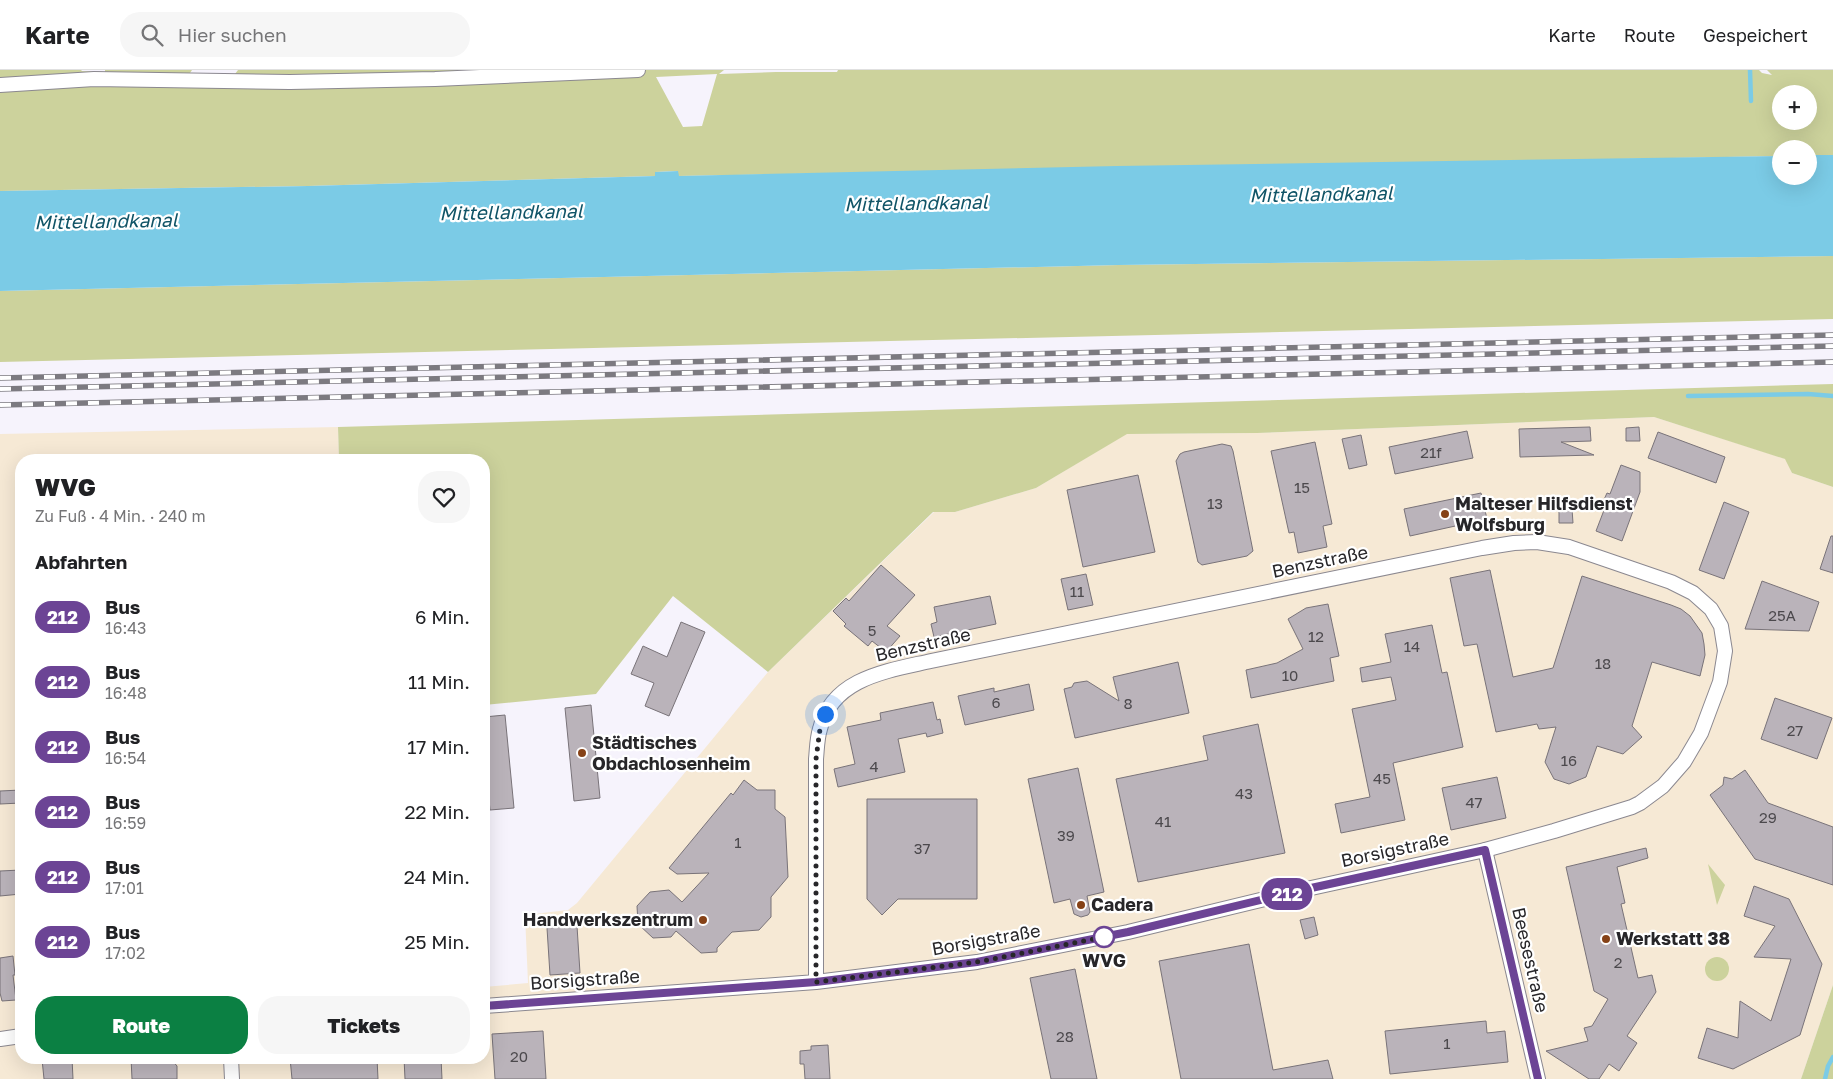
<!DOCTYPE html>
<html lang="de">
<head>
<meta charset="utf-8">
<style>
  body { margin:0; font-family:"Golos Text",sans-serif; background:#f6f6f6; color:#202124; height:100vh; display:flex; flex-direction:column; font-size:19px; white-space:nowrap }
  * { box-sizing:border-box; margin:0 }
  p { font-size:16px; color:#757577 }
  .icon { flex:none; width:28px; height:28px; fill:none; stroke:currentColor; stroke-width:2; stroke-linecap:round; stroke-linejoin:round }
  .map { position:relative; flex:1; overflow:hidden }
  .side { position:absolute; left:15px; top:384px; width:475px; height:610px; display:flex; flex-direction:column; background:#fff; border-radius:20px; box-shadow:0 5px 20px #0002 }
  .side>* { flex:none }
  .badge { padding:0 10px; border-radius:16px; font-size:18px; line-height:32px }
  .controls { position:absolute; left:1772px; top:15px; display:grid; gap:10px }
  .controls a { display:grid; place-items:center; width:45px; height:45px; border-radius:50%; background:#fff; box-shadow:0 5px 20px #0002; font-size:25px }
  .you { position:absolute; width:25px; height:25px; margin:-12px; border:4px solid #fff; border-radius:50%; background:#1a73e8; box-shadow:0 0 0 8px #1a73e833 }
  .map>.badge { position:absolute; translate:-50% -50%; box-shadow:0 0 0 2px #fff }
  h2 { padding:0 20px; font-size:19px; line-height:45px }
  .round { display:grid; place-items:center; flex:none; width:52px; height:52px; border-radius:20px; background:#f6f6f6 }
  .overview { display:flex; align-items:center; justify-content:space-between; height:85px; padding:0 20px }
  h1 { font-size:24px; font-weight:800; line-height:38px }
  .primary-button { display:flex; gap:10px; margin-top:auto; padding:10px 20px }
  .primary-button a { flex:1; height:58px; border-radius:20px; background:#0b8043; color:#fff; font-size:20px; font-weight:800; line-height:58px; text-align:center }
  .primary-button a+a { background:#f6f6f6; color:#202124 }
  ul { padding:0; list-style:none }
  li { display:flex; align-items:center; gap:15px; height:65px; padding:0 20px }
  li div { flex:1 }
  li b { display:block; font-size:19px }
  li em { font-style:normal }
  li .badge { min-width:55px; font-weight:700; text-align:center }
  header { display:flex; align-items:center; gap:30px; box-sizing:border-box; height:70px; padding:0 25px; background:#fff; border-bottom:1px solid #e0e0e0 }
  header strong { font-size:24px }
  nav { display:flex; gap:28px; margin-inline-start:auto; font-size:18px }
  .search { width:350px; height:45px; background:#f6f6f6; display:flex; align-items:center; gap:12px; box-sizing:border-box; padding:0 18px; border-radius:20px; color:#757577; font-size:19px }
  .map>svg:first-child { display:block }
  .commercial { fill:#f6e9d5 }
  .green { fill:#ccd29c; fill-rule:evenodd }
  .water { fill:#7bcbe6 }
  .lines { fill:none; stroke-linecap:round; stroke-linejoin:round }
  .stream { stroke:#7bcbe6; stroke-width:4.5 }
  .building { fill:#bab3ba; stroke:#797379 }
  .minor-casing { stroke:#8b8890; stroke-width:16 }
  .minor { stroke:#fff; stroke-width:14 }
  .rail-casing { stroke:#7c7a80; stroke-width:5.5 }
  .rail { stroke:#fff; stroke-width:4; stroke-dasharray:11; stroke-linecap:butt }
  .line-casing { stroke:#fff; stroke-width:11 }
  .line { stroke:#6c4495; stroke-width:8 }
  .walk { stroke:#272629; stroke-width:5; stroke-dasharray:0 9 }
  .poi-dot { fill:#864217; stroke:#fff; stroke-width:2 }
  .stop-dot { fill:#fff; stroke:#6c4495; stroke-width:2.5 }
  .labels { text-anchor:middle; stroke-width:4.5; stroke-linejoin:round; paint-order:stroke }
  .number-label { font-size:15px; fill:#4c494d }
  .poi-label { font-size:18px; font-weight:bold; fill:#272629; stroke:#fff; text-anchor:start }
  .street-label { font-size:18px; fill:#272629; stroke:#fff }
  .stop-label { font-size:18px; font-weight:bold; fill:#272629; stroke:#fff }
  .water-label { font-size:19px; font-style:italic; fill:#105467; stroke:#fff }
</style>
</head>
<body>
<header>
<strong>Karte</strong>
<div class="search"><svg class="icon" aria-label="search" viewBox="0 0 24 24"><circle cx="10" cy="10" r="6"/><path d="M15 15l6 6"/></svg>Hier suchen</div>
<nav><a>Karte</a><a>Route</a><a>Gespeichert</a></nav>
</header>
<div class="map">
<svg width="1833" height="1009" viewBox="0 0 1833 1009">
  <rect width="100%" height="100%" fill="#f6f3fc"/>
  <path class="commercial" d="M1654,347L1786,389L1792,403L1833,417V915L1801,1009H0V364L338,357L339,390H21V988H484V917L528,913L525,845L568,840L577,833L768,602L934,442H955L1036,418L1126,364L1257,363Z"/>
  <g class="green">
    <path d="M0,0H82L81,1L105,2V0H192L190,3L235,4L238,0H724L719,4L776,2H837L838,0H1759L1762,3L1772,5L1767,0H1833V85H1809V79H1781V86L678,106V101L655,102V106L308,116L0,121ZM717,4L702,56L683,57L656,7ZM1781,24H1809V51H1781Z"/>
    <path d="M1833,186V249L0,292V221L1119,195Z"/>
    <path d="M1833,314V417L1792,403L1785,389L1654,347L1257,363L1127,364L1036,418L955,442H933L768,602L673,526L596,624L484,635V390H339L338,357Z"/>
    <path d="M1708,794L1725,815L1717,835Z"/>
    <circle cx="1717" cy="899" r="12"/>
    <path d="M1833,915V1009H1801Z"/>
  </g>
  <path class="water" d="M1809,85H1833V186L1119,195L0,221V121L308,116L655,106V102L678,101L679,106L1117,96L1781,86V106H1809Z"/>
  <g class="lines">
    <g class="stream">
      <path d="M1750,0L1751,31"/>
      <path d="M1688,326L1808,324L1833,326"/>
      <path d="M1825,1009L1828,996L1833,987"/>
    </g>
  </g>
  <g class="building">
    <path d="M1590,357L1591,371L1561,372L1594,385L1520,387L1519,359Z"/>
    <path d="M1639,357L1640,371H1626V358Z"/>
    <path d="M1467,361L1473,388L1395,404L1389,377Z"/>
    <path d="M1658,362L1725,387L1716,413L1648,388Z"/>
    <path d="M1361,365L1367,395L1349,399L1342,369Z"/>
    <path d="M1315,372L1332,454L1323,456L1327,477L1298,483L1294,462L1289,463L1271,381Z"/>
    <path d="M1222,374L1231,376L1233,381L1253,481L1247,486L1202,495L1198,492L1197,488L1176,391L1180,384L1184,382Z"/>
    <path d="M1621,395L1640,402V422L1622,471L1596,461L1606,435L1602,434L1607,423L1610,424Z"/>
    <path d="M1138,405L1155,482L1083,497L1067,420Z"/>
    <path d="M1481,423L1487,449L1410,466L1404,439Z"/>
    <path d="M1724,432L1749,442L1724,509L1699,500Z"/>
    <path d="M1559,439H1572L1573,453H1559Z"/>
    <path d="M1831,466H1833V503L1820,499Z"/>
    <path d="M881,495L915,525L887,556L900,566L886,582L872,571L868,576L844,556L846,554L833,541L846,528L849,531Z"/>
    <path d="M1490,500L1513,607L1553,598L1582,506L1671,535L1681,539L1690,546L1702,563L1704,574L1705,585L1700,606L1652,592L1632,656L1642,667L1623,684L1597,676L1586,707L1569,714L1554,709L1545,692L1556,657L1539,659L1537,654L1496,662L1477,574L1464,576L1450,508Z"/>
    <path d="M1086,504L1093,535L1068,540L1061,509Z"/>
    <path d="M1762,511L1819,532L1809,561L1745,559Z"/>
    <path d="M990,526L996,554L934,567L931,554L937,552L934,537Z"/>
    <path d="M1328,534L1339,586L1330,588L1334,611L1251,628L1246,600L1277,593L1303,579L1288,549L1306,538Z"/>
    <path d="M681,552L705,562L669,646L645,636L654,613L631,604L643,576L667,587Z"/>
    <path d="M1432,555L1442,603L1447,602L1463,677L1393,693L1405,750L1341,763L1335,734L1370,727L1352,639L1396,630L1391,607L1362,612L1360,598L1391,592L1385,564Z"/>
    <path d="M1178,592L1189,643L1075,668L1064,619L1072,617L1074,613L1087,611L1119,631L1113,607Z"/>
    <path d="M1029,614L1034,640L965,655L958,626L994,618V622Z"/>
    <path d="M1775,628L1832,648L1817,689L1761,669Z"/>
    <path d="M933,632L937,650L940,649L943,663L927,667L926,663L898,669L905,702L838,717L834,699L855,694L847,657L881,650L880,643Z"/>
    <path d="M591,635L600,728L574,731L565,638Z"/>
    <path d="M505,645L514,738L490,740L484,679V647Z"/>
    <path d="M1258,654L1285,783L1138,812L1116,709L1208,690L1203,666Z"/>
    <path d="M1078,698L1104,822L1087,826L1090,842L1088,845L1081,847L1074,844L1070,829L1054,833L1028,709Z"/>
    <path d="M1745,700L1768,733L1833,757V815L1755,789L1710,725L1723,715L1724,707L1732,709Z"/>
    <path d="M1497,707L1506,748L1451,760L1442,718Z"/>
    <path d="M744,710L757,720H775V739L785,747L788,807L771,827V847L759,860L732,862L717,878V882L701,883L676,861L671,867L653,868L638,854L637,836L650,822L669,820L682,832L709,803L677,804L669,798L731,723L733,725Z"/>
    <path d="M21,720V733L0,734V721Z"/>
    <path d="M867,729H977V829H898L882,845L867,829Z"/>
    <path d="M1646,778L1648,788L1617,797L1625,833L1621,834L1638,908L1652,905L1656,922L1627,966L1637,973L1619,1001L1609,994L1599,1009H1589L1546,981L1588,971L1584,958L1592,956L1608,929L1594,921L1566,797Z"/>
    <path d="M21,800V824L0,826V801Z"/>
    <path d="M1754,816L1789,829L1822,894L1800,965L1733,999L1698,988L1707,958L1738,968L1740,931L1771,951L1791,889L1754,887L1775,856L1744,846Z"/>
    <path d="M1314,847L1318,865L1305,869L1300,850Z"/>
    <path d="M577,856L580,903L550,905L547,858Z"/>
    <path d="M1249,874L1273,1000L1328,990L1333,1009H1181L1159,891Z"/>
    <path d="M13,886L15,905H13L16,930L2,931L0,923V888Z"/>
    <path d="M1075,899L1097,1009H1051L1030,908Z"/>
    <path d="M1486,951L1487,963L1505,961L1508,992L1390,1004L1385,961Z"/>
    <path d="M543,961L546,1009H495L492,964Z"/>
    <path d="M828,975L830,1009H805L804,994H800V981L811,980V976Z"/>
    <path d="M72,988L73,1009H44L42,989Z"/>
    <path d="M131,988H170L177,996V1009H132Z"/>
    <path d="M290,988H377L378,1009H292Z"/>
    <path d="M404,988H441L442,1009H405Z"/>
  </g>
  <g class="lines">
    <g class="minor-casing">
      <g id="minor">
        <path d="M0,15L94,9L290,12L435,9L638,0"/>
        <path d="M1485,780L1538,1009"/>
        <path d="M484,936L816,912L977,892L1128,862L1302,820L1485,780L1554,761L1632,737L1640,733L1663,716L1684,692L1701,663L1720,612L1725,581L1721,556L1711,539L1693,523L1671,512L1569,477L1537,472L1514,473L1482,478L931,591C887,601 832,608 820,659C817,668 817,679 816,689V912"/>
        <path d="M0,969L21,966"/>
        <path d="M231,988L232,1009"/>
      </g>
    </g>
    <use href="#minor" class="minor"/>
    <g class="rail-casing">
      <g id="rail">
        <path d="M0,308L1833,265"/>
        <path d="M0,319L1833,276"/>
        <path d="M0,335L1833,292"/>
      </g>
    </g>
    <use href="#rail" class="rail"/>
  </g>
  <g class="lines">
    <g class="line-casing">
      <path id="line" d="M484,936L816,912L977,892L1128,862L1302,820L1485,780L1538,1009"/>
    </g>
    <use href="#line" class="line"/>
    <path class="walk" d="M825,644L820,659L816,689V912L977,892L1104,867"/>
  </g>
  <g class="poi-dot">
    <circle cx="1445" cy="444" r="5"/>
    <circle cx="582" cy="683" r="5"/>
    <circle cx="1081" cy="835" r="5"/>
    <circle cx="703" cy="850" r="5"/>
    <circle cx="1606" cy="869" r="5"/>
  </g>
  <circle class="stop-dot" cx="1104" cy="867" r="10"/>
  <g class="labels">
    <g class="number-label">
      <text x="1431" y="388">21f</text>
      <text x="1302" y="423">15</text>
      <text x="1215" y="439">13</text>
      <text x="1077" y="527">11</text>
      <text x="1782" y="551">25A</text>
      <text x="872" y="566">5</text>
      <text x="1316" y="572">12</text>
      <text x="1412" y="582">14</text>
      <text x="1603" y="599">18</text>
      <text x="1290" y="611">10</text>
      <text x="996" y="638">6</text>
      <text x="1128" y="639">8</text>
      <text x="1795" y="666">27</text>
      <text x="1569" y="696">16</text>
      <text x="874" y="702">4</text>
      <text x="1382" y="714">45</text>
      <text x="1244" y="729">43</text>
      <text x="1474" y="738">47</text>
      <text x="1768" y="753">29</text>
      <text x="1163" y="757">41</text>
      <text x="1066" y="771">39</text>
      <text x="738" y="778">1</text>
      <text x="922" y="784">37</text>
      <text x="1618" y="898">2</text>
      <text x="1065" y="972">28</text>
      <text x="1447" y="979">1</text>
      <text x="519" y="992">20</text>
    </g>
    <g class="poi-label">
      <text x="1455" y="440">Malteser Hilfsdienst<tspan x="1455" dy="21">Wolfsburg</tspan></text>
      <text x="592" y="679">Städtisches<tspan x="592" dy="21">Obdachlosenheim</tspan></text>
      <text x="1091" y="841">Cadera</text>
      <text x="693" y="856" text-anchor="end">Handwerkszentrum</text>
      <text x="1616" y="875">Werkstatt 38</text>
    </g>
    <g class="street-label">
      <text transform="translate(1320 492) rotate(-12)" y="6">Benzstraße</text>
      <text transform="translate(923 575) rotate(-13)" y="6">Benzstraße</text>
      <text transform="translate(1395 780) rotate(-12)" y="6">Borsigstraße</text>
      <text transform="translate(986 870) rotate(-10)" y="6">Borsigstraße</text>
      <text transform="translate(1530 890) rotate(77)" y="6">Beesestraße</text>
      <text transform="translate(585 910) rotate(-4)" y="6">Borsigstraße</text>
    </g>
    <g class="stop-label">
      <text x="1104" y="897">WVG</text>
    </g>
    <g class="water-label">
      <text transform="translate(1321 124) rotate(-1)" y="7">Mittellandkanal</text>
      <text transform="translate(916 133) rotate(-1)" y="7">Mittellandkanal</text>
      <text transform="translate(511 142) rotate(-1)" y="7">Mittellandkanal</text>
      <text transform="translate(106 151) rotate(-1)" y="7">Mittellandkanal</text>
    </g>
  </g>
</svg>
<div class="controls">
<a>+</a>
<a>−</a>
</div>
<div class="you" style="left:825px;top:644px"></div>
<b class="badge" style="left:1287px;top:824px;background:#6c4495;color:#fff">212</b>
<section class="side">
<div class="overview"><div><h1>WVG</h1><p>Zu Fuß · 4 Min. · 240 m</p></div><a class="round"><svg class="icon" aria-label="heart" viewBox="0 0 24 24"><path d="M12 20l-8-8c-3-5 5-10 8-4 3-6 11-1 8 4z"/></svg></a></div>
<h2>Abfahrten</h2>
<ul>
<li><span class="badge" style="background:#6c4495;color:#fff">212</span><div><b>Bus</b><p>16:43</p></div><em>6 Min.</em></li>
<li><span class="badge" style="background:#6c4495;color:#fff">212</span><div><b>Bus</b><p>16:48</p></div><em>11 Min.</em></li>
<li><span class="badge" style="background:#6c4495;color:#fff">212</span><div><b>Bus</b><p>16:54</p></div><em>17 Min.</em></li>
<li><span class="badge" style="background:#6c4495;color:#fff">212</span><div><b>Bus</b><p>16:59</p></div><em>22 Min.</em></li>
<li><span class="badge" style="background:#6c4495;color:#fff">212</span><div><b>Bus</b><p>17:01</p></div><em>24 Min.</em></li>
<li><span class="badge" style="background:#6c4495;color:#fff">212</span><div><b>Bus</b><p>17:02</p></div><em>25 Min.</em></li>
</ul>
<div class="primary-button"><a>Route</a><a>Tickets</a></div>
</section>
</div>
</body>
</html>
